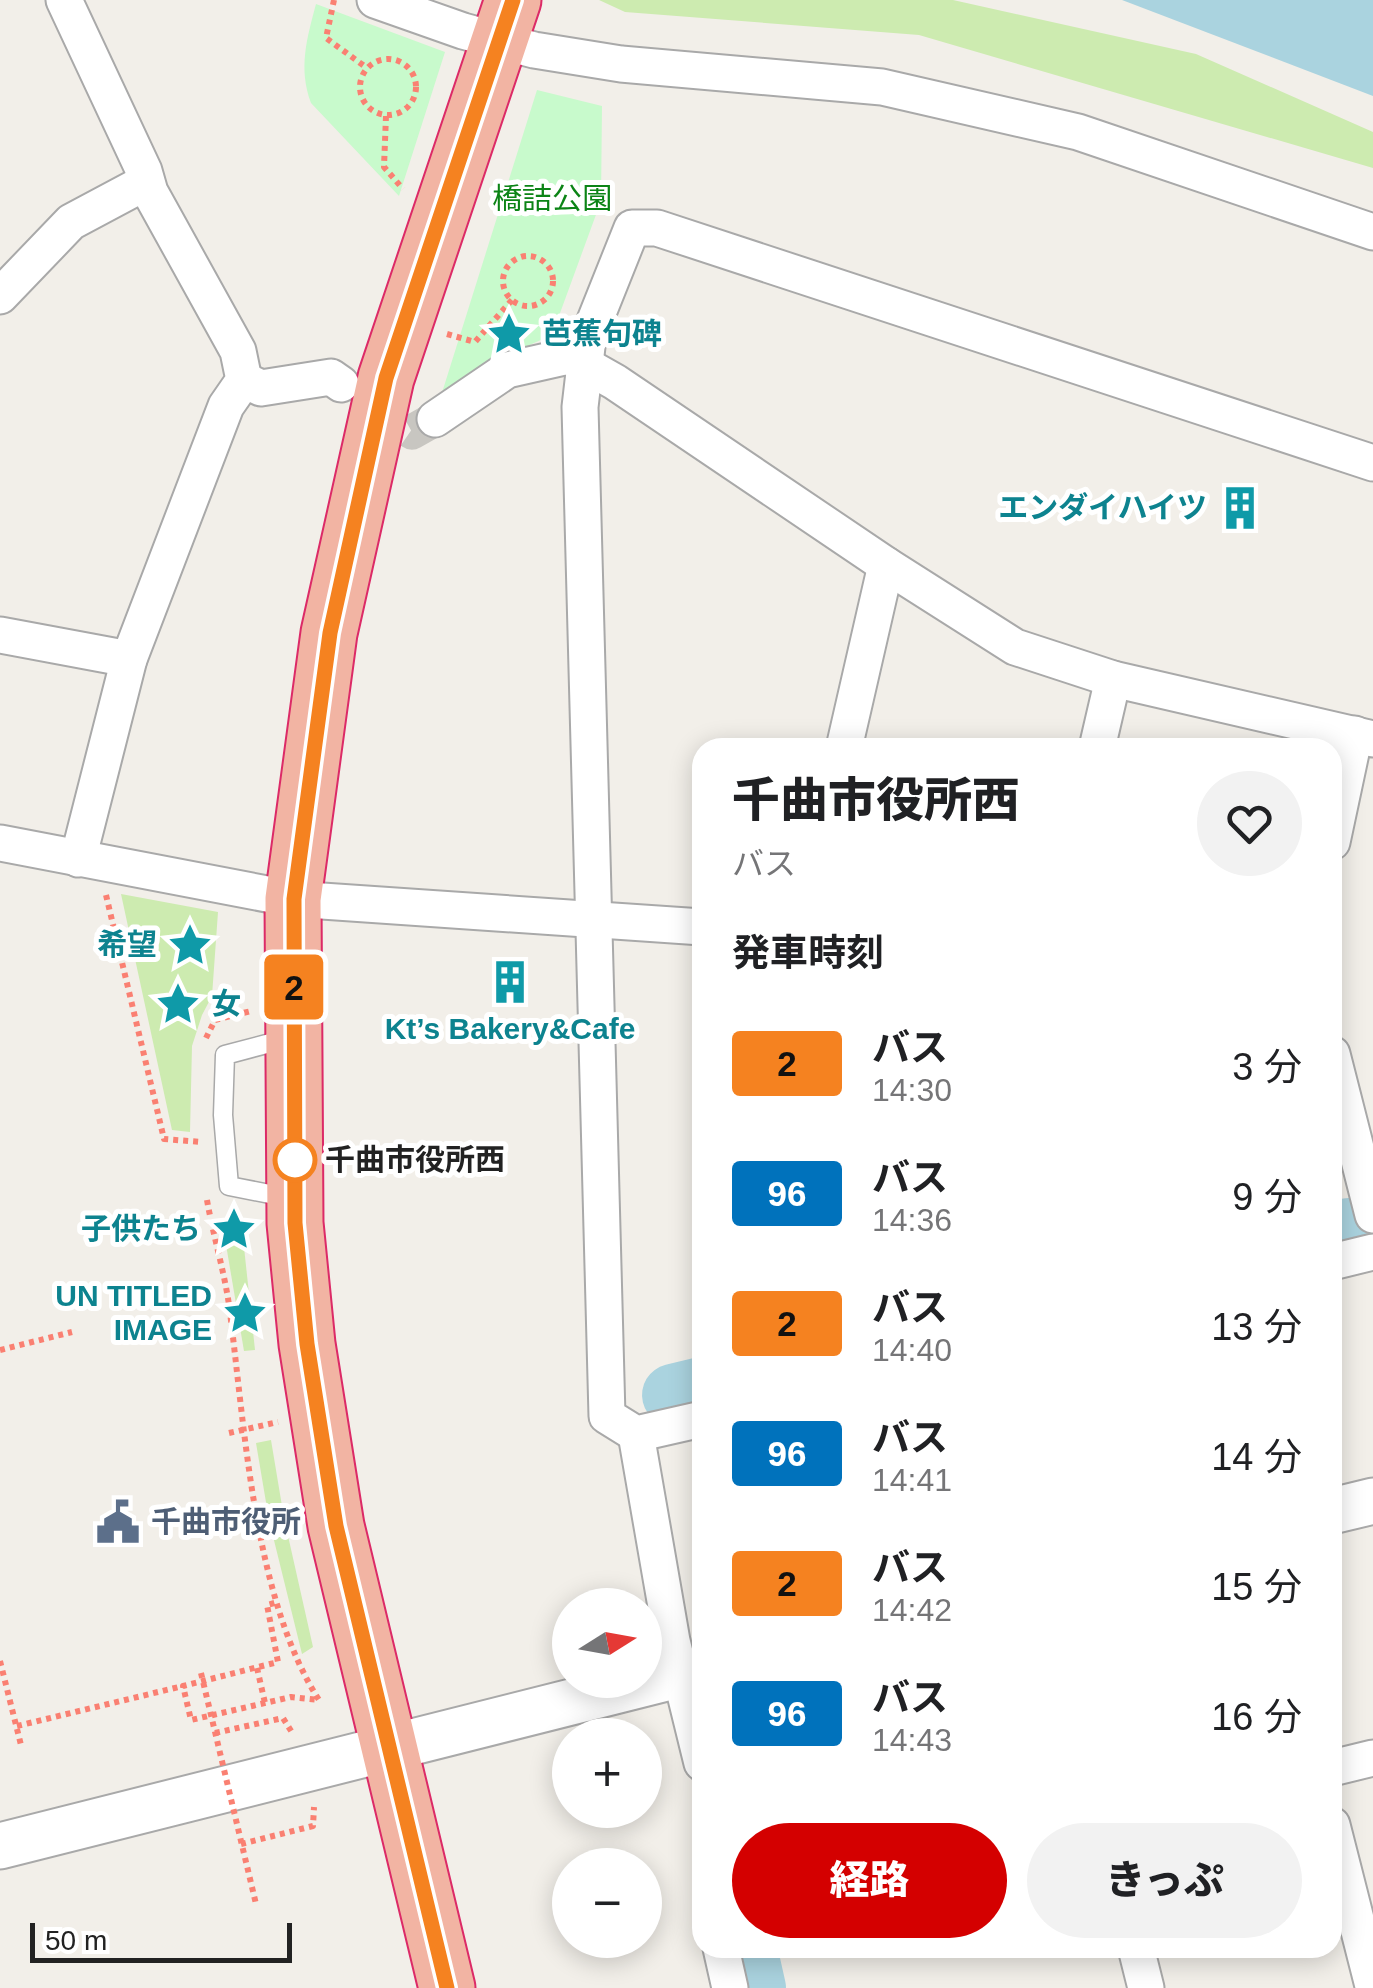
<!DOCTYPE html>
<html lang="ja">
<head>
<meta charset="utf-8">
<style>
  body { margin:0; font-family:Arial,"Noto Sans JP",sans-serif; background:#f2f2f2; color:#202124; height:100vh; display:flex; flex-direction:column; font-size:38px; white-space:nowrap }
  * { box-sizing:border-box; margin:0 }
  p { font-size:32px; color:#757577 }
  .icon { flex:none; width:55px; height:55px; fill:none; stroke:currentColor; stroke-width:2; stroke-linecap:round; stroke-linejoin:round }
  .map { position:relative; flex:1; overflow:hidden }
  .details { position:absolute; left:692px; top:738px; width:650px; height:1220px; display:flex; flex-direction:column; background:#fff; border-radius:30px; box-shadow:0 5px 25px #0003 }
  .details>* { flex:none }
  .badge { padding:0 20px; border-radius:8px; font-size:35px; line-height:65px }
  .needle { width:65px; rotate:79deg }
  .buttons { position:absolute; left:552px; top:1588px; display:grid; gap:20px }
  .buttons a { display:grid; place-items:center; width:110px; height:110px; border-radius:50%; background:#fff; box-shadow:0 5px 25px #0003; font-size:50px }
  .scale { position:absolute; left:30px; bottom:25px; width:262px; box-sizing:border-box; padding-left:10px; border:5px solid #222; border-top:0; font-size:28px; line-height:35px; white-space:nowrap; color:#222; -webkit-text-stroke:8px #fff; paint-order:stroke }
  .map>.badge { position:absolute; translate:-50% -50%; box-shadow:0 0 0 5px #fff }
  h2 { padding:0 40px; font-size:38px; line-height:90px }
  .round { display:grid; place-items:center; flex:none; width:105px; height:105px; border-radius:52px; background:#f2f2f2 }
  .summary { display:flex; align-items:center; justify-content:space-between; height:170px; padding:0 40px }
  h1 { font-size:48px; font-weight:800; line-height:75px }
  .primary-button { display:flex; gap:20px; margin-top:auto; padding:20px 40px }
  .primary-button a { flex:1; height:115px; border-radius:60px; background:#d40000; color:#fff; font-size:40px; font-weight:800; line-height:115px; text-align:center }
  .primary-button a+a { background:#f2f2f2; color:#202124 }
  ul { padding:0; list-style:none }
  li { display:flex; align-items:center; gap:30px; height:130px; padding:0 40px }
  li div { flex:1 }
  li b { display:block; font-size:38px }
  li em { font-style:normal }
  li .badge { min-width:110px; font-weight:700; text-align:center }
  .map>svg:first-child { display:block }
  .grass { fill:#cdebb0 }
  .park { fill:#c8facc }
  .water { fill:#aad3df }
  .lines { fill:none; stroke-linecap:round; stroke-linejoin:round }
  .river { stroke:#aad3df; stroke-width:62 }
  .minor-tunnel { stroke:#c8c6c1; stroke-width:35; stroke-dasharray:35 18; stroke-linecap:butt }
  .service-casing { stroke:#a9a9a9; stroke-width:21 }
  .minor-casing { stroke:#a9a9a9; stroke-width:39 }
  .tertiary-casing { stroke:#a9a9a9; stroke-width:49 }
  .trunk-casing { stroke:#dc2a67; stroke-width:59 }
  .path { stroke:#fa8072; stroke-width:6; stroke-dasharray:5 5; stroke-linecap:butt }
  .service { stroke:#fff; stroke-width:18 }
  .minor { stroke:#fff; stroke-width:35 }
  .tertiary { stroke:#fff; stroke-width:45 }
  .trunk { stroke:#f2b4a3; stroke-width:55 }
  .path-bridge { stroke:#fa8072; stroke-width:6; stroke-dasharray:5 5; stroke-linecap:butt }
  .line-casing { stroke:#fff; stroke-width:22 }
  .line { stroke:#f58220; stroke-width:15 }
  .stop-dot { fill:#fff; stroke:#f58220; stroke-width:5 }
  .labels { text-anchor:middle; stroke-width:10; stroke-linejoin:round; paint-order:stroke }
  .park-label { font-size:30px; fill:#0c8416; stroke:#fff }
  .culture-label { font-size:30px; font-weight:bold; fill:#0d838f; stroke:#fff; text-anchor:end }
  .stop-label { font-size:30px; font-weight:bold; fill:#222; stroke:#fff; text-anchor:start }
  .service-label { font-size:30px; font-weight:bold; fill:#4e5e75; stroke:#fff; text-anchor:start }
</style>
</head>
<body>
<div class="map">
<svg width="1373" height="1988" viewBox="0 0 1373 1988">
  <rect width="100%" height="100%" fill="#f2efe9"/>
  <g class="grass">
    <path d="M599,0H953L1196,54L1373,132V168L919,35L625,12Z"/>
    <path d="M121,894L218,912L212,996L202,1015L192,1046L190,1132L172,1130Z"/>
    <path d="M241,1219L255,1350L244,1351L222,1221Z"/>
    <path d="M271,1440L284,1518L313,1647L302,1654L269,1520L256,1443Z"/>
  </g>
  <g class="park">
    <path d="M316,4L445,52L399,196L311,103C298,68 307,38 316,4Z"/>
    <path d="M537,90L602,106L601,201L552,335L500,358L440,399Z"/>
  </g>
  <path class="water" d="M1122,0H1373V96Z"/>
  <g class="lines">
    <g class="river">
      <path d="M1332,1233L1349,1229"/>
      <path d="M673,1395L702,1388"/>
      <path d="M746,1948L755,1988"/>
    </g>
    <path class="minor-tunnel" d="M367,401L412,432L435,419"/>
    <g class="service-casing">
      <path id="service" d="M289,1038L225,1055L223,1115L229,1186L290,1198"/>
    </g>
    <g class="minor-casing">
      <g id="minor">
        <path d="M64,0L144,171L150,192L238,351L244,380L226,406L129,659L78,859"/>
        <path d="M375,0L463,31L534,50L621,64L882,87L1078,132L1373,232"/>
        <path d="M0,296L71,222L146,182"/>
        <path d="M244,380L261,388L331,377L341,384"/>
        <path d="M435,419L507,370L569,356L615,382L886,565L1015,647L1113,679L1373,739"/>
        <path d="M0,635L129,659"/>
        <path d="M844,748L886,565"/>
        <path d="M1097,748L1113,679"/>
        <path d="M1332,842L1355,734"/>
        <path d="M0,843L293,899L702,927"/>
        <path d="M1332,1054L1373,1215"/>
        <path d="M1332,1262L1373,1252"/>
        <path d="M702,1419L636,1434L607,1416L580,407L588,338L632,228H657L1373,463"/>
        <path d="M636,1434L672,1641L702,1763"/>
        <path d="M1332,1768L1373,1758"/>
        <path d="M1332,1825L1373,1986"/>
        <path d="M721,1948L730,1988"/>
        <path d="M1136,1948L1146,1988"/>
      </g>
    </g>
    <g class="tertiary-casing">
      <g id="tertiary">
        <path d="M1332,1511L1373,1501"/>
        <path d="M0,1846L702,1669"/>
      </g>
    </g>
    <g class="trunk-casing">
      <path id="trunk" d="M447,1988L336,1526L307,1344L295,1223L293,899L329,633L386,378L513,0"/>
    </g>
    <g class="path">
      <path d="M334,0L326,38L367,68"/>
      <circle cx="388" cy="87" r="28"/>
      <path d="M386,116L384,167L403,189"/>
      <circle cx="528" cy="281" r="25"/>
      <path d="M447,334L475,342L512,300"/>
      <path d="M106,895L164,1139L201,1142"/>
      <path d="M206,1038L215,1020L251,1011"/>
      <path d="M207,1200C213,1235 224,1270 229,1305C245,1426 253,1597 319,1700L291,1697L191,1720L183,1686L278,1662L267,1605L278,1602"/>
      <path d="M0,1350L72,1332"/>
      <path d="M229,1433L278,1422"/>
      <path d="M0,1661L21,1745"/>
      <path d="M257,1668L265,1703"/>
      <path d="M17,1726L183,1686"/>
      <path d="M215,1733L283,1718L293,1734"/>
      <path d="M241,1844L313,1826L314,1807"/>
    </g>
    <use href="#service" class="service"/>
    <use href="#minor" class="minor"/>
    <use href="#tertiary" class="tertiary"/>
    <use href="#trunk" class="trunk"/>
    <path class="path-bridge" d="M201,1673L256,1904"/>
  </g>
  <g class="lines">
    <g class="line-casing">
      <path id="line" d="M447,1988L336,1526L307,1344L295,1223L294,899L330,633L386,378L513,0"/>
    </g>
    <use href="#line" class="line"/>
  </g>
  <defs>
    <g id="sight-bare" transform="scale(3.45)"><path d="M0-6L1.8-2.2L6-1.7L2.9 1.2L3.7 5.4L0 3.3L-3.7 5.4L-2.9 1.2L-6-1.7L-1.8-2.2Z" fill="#0f9aa8" stroke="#fff" stroke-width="2.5" paint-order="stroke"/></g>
    <g id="building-bare" transform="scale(3.45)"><path d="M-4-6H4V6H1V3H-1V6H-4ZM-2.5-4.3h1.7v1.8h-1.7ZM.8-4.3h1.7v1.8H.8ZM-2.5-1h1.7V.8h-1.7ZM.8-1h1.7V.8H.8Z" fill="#0f9aa8" stroke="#fff" stroke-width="2.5" paint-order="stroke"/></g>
    <g id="civic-bare" transform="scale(3.45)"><path d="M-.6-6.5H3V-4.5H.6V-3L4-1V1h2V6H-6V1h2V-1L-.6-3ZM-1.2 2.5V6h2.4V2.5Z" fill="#5c6f8a" stroke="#fff" stroke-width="2.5" paint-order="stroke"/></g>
  </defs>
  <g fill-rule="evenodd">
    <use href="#sight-bare" x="509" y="334"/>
    <use href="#building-bare" x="1240" y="508"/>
    <use href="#sight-bare" x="190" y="945"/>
    <use href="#building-bare" x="510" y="982"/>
    <use href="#sight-bare" x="178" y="1004"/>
    <use href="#sight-bare" x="234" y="1229"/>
    <use href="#sight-bare" x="245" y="1313"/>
    <use href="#civic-bare" x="118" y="1522"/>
  </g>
  <circle class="stop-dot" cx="295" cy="1160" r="20"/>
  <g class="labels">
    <g class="park-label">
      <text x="552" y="209">橋詰公園</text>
    </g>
    <g class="culture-label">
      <text x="542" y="344" text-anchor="start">芭蕉句碑</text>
      <text x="1207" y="518">エンダイハイツ</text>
      <text x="157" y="955">希望</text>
      <text x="211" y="1014" text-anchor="start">女</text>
      <text x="510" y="1039" text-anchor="middle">Kt’s Bakery&amp;Cafe</text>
      <text x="201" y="1239">子供たち</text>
      <text x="212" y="1306">UN TITLED<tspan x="212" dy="34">IMAGE</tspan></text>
    </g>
    <g class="stop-label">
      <text x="325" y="1170">千曲市役所西</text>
    </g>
    <g class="service-label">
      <text x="151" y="1532">千曲市役所</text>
    </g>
  </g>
</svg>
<div class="buttons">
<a><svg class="needle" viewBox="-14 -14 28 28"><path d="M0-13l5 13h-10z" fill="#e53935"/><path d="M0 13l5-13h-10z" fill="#757577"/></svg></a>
<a>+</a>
<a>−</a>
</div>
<div class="scale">50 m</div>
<b class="badge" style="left:294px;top:987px;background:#f58220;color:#111">2</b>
<section class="details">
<div class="summary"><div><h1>千曲市役所西</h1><p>バス</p></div><a class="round"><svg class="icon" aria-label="heart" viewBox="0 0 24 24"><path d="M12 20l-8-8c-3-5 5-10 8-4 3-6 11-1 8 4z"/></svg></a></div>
<h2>発車時刻</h2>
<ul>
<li><span class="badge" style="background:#f58220;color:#111">2</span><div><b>バス</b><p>14:30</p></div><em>3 分</em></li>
<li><span class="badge" style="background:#0072bc;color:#fff">96</span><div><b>バス</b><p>14:36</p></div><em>9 分</em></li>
<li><span class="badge" style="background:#f58220;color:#111">2</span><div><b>バス</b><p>14:40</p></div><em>13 分</em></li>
<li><span class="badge" style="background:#0072bc;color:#fff">96</span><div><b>バス</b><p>14:41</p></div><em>14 分</em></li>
<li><span class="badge" style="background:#f58220;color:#111">2</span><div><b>バス</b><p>14:42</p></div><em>15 分</em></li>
<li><span class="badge" style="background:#0072bc;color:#fff">96</span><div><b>バス</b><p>14:43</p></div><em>16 分</em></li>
</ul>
<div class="primary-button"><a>経路</a><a>きっぷ</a></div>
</section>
</div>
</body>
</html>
